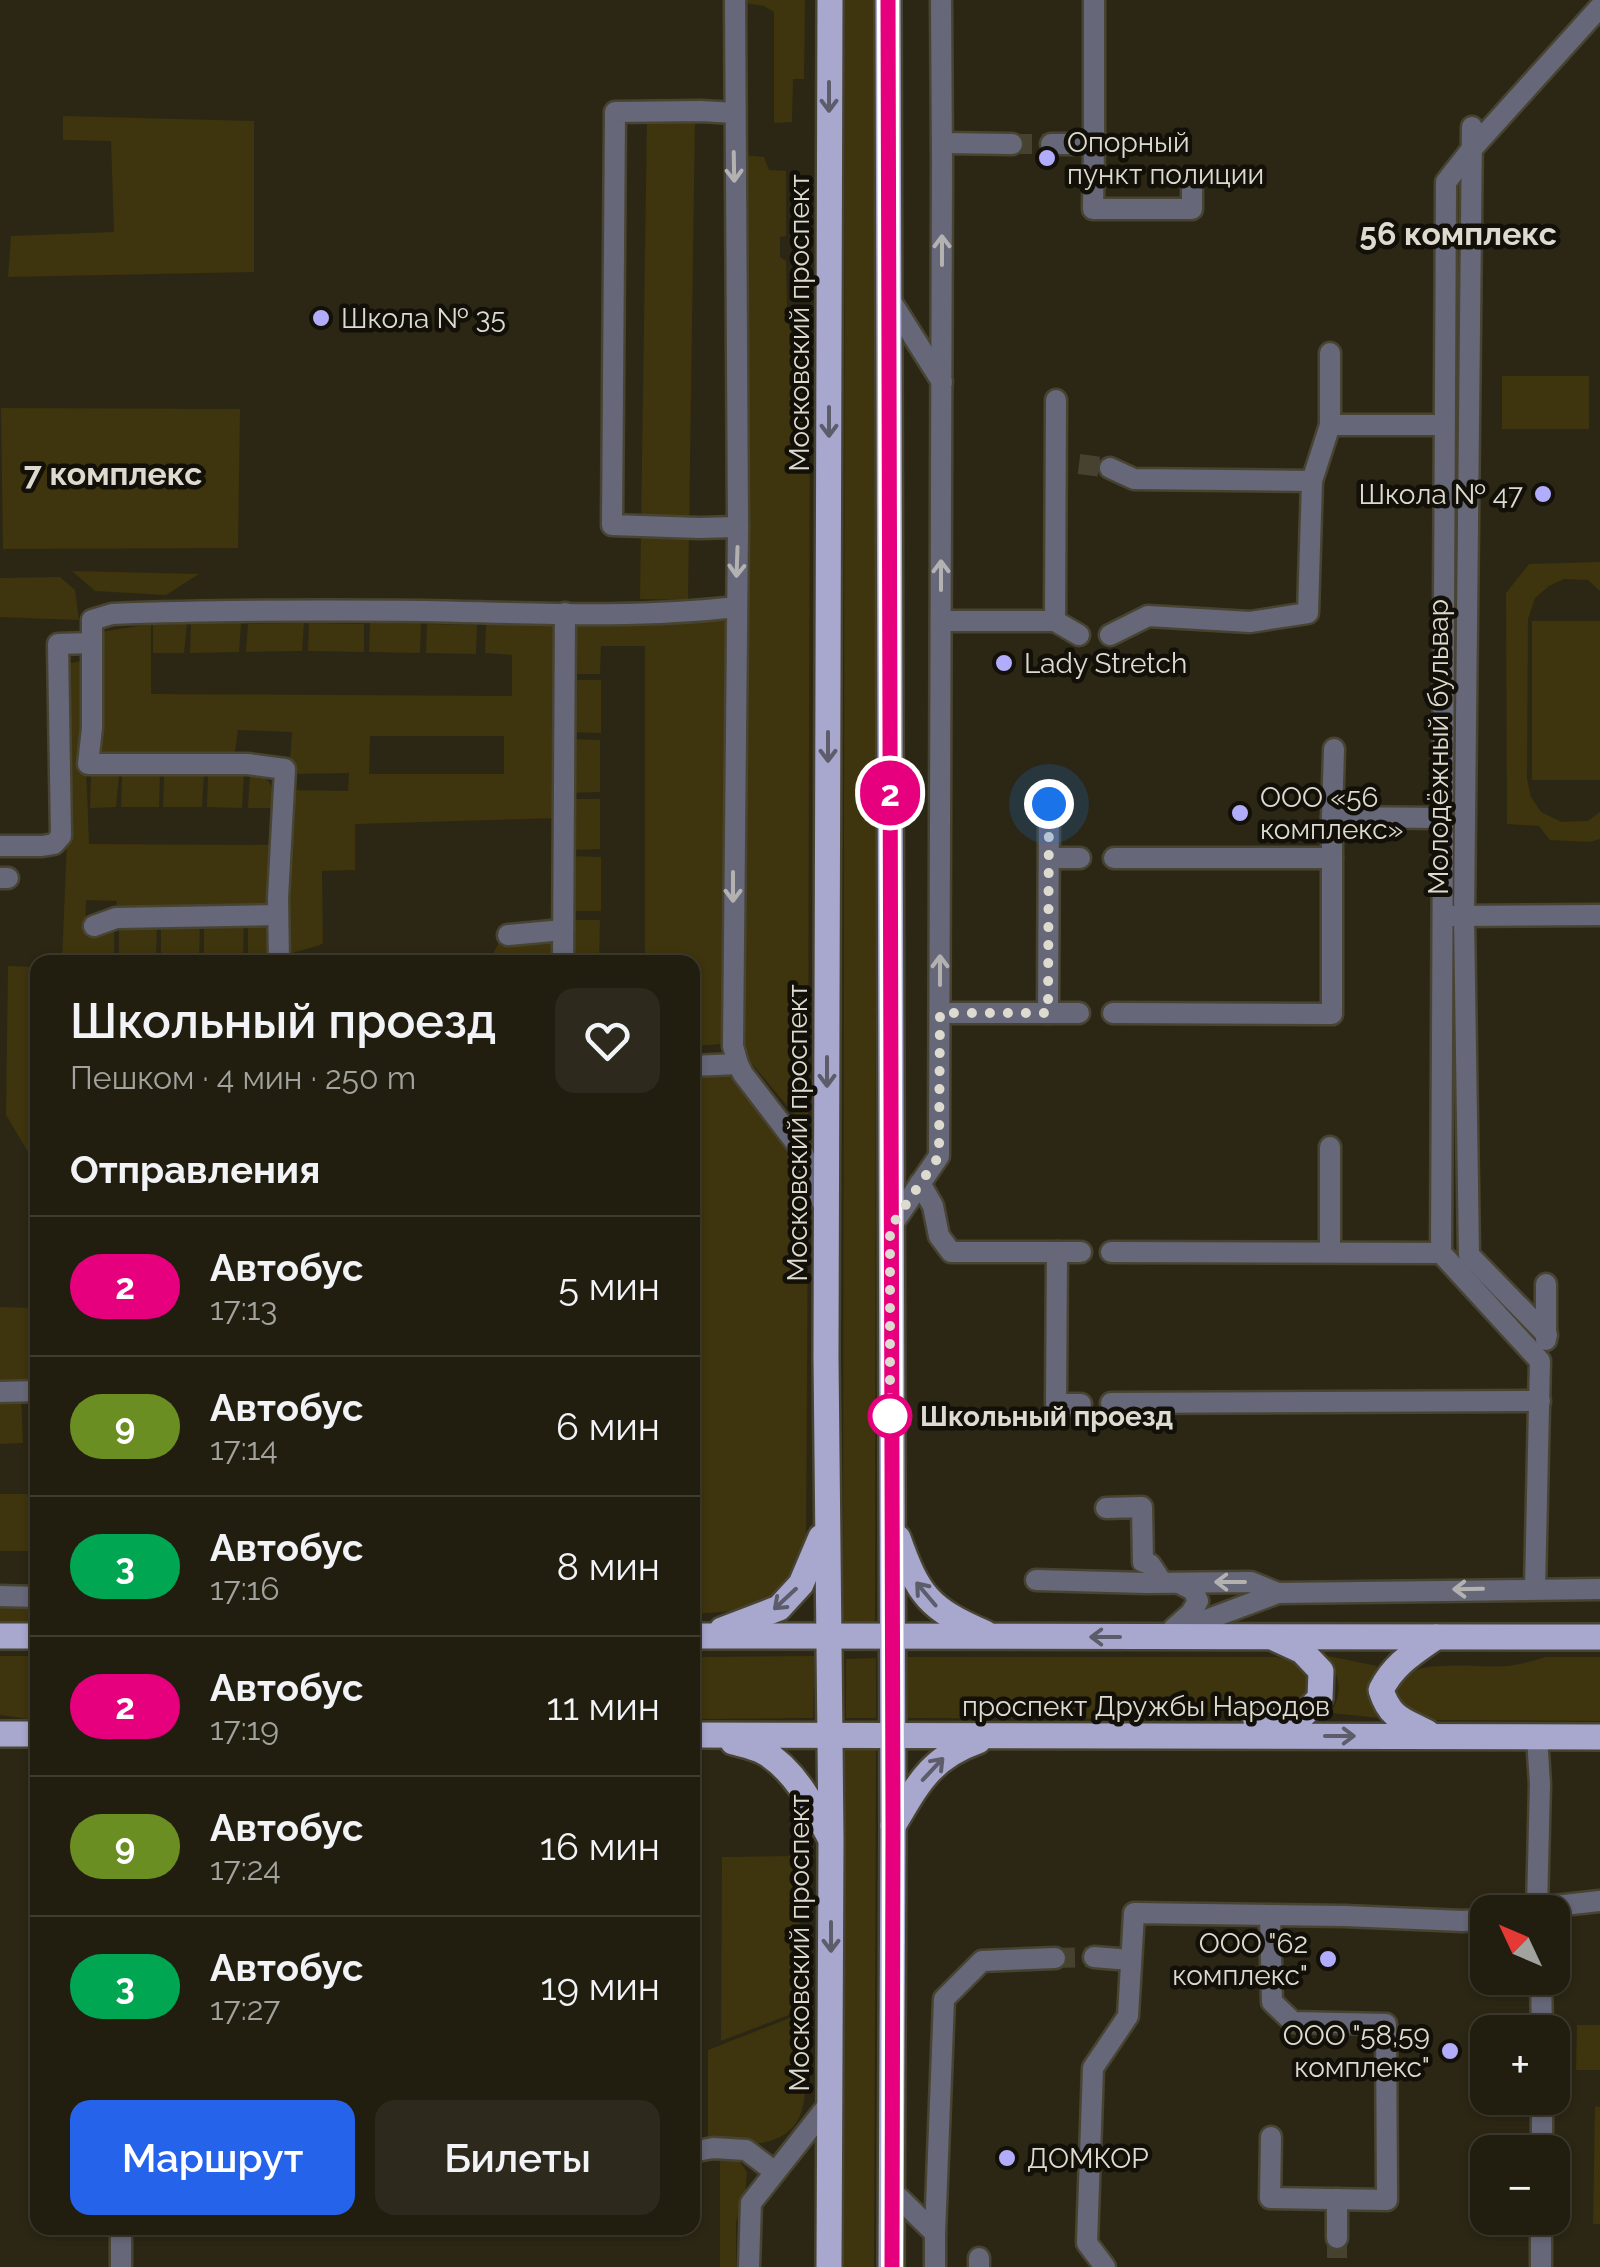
<!DOCTYPE html>
<html lang="ru">
<head>
<meta charset="utf-8">
<style>
  body { margin:0; font-family:Raleway,sans-serif; background:#2d2a1d; color:#f1f3f6; height:100vh; display:flex; flex-direction:column; font-size:38px; white-space:nowrap }
  * { box-sizing:border-box; margin:0 }
  p { font-size:32px; color:#a2a29e }
  .icon { flex:none; width:55px; height:55px; fill:none; stroke:currentColor; stroke-width:2; stroke-linecap:round; stroke-linejoin:round }
  .map { position:relative; flex:1; overflow:hidden }
  .panel { position:absolute; left:30px; top:955px; width:670px; height:1280px; display:flex; flex-direction:column; background:#211d0f; border-radius:20px; box-shadow:0 2px 8px #0004,0 0 0 2px #3e3b2f }
  .panel>* { flex:none }
  .badge { padding:0 20px; border-radius:32px; font-size:35px; line-height:65px }
  .needle { width:65px; rotate:314deg }
  .buttons { position:absolute; left:1470px; top:1895px; display:grid; gap:20px }
  .buttons a { display:grid; place-items:center; width:100px; height:100px; border-radius:20px; background:#211d0f; box-shadow:0 2px 8px #0004,0 0 0 2px #3e3b2f; font-size:50px }
  .you { position:absolute; width:50px; height:50px; margin:-25px; border:8px solid #fff; border-radius:50%; background:#1a73e8; box-shadow:0 0 0 15px #1a73e833 }
  .map>.badge { position:absolute; translate:-50% -50%; box-shadow:0 0 0 5px #fff }
  h2 { padding:0 40px; font-size:38px; line-height:90px }
  .round { display:grid; place-items:center; flex:none; width:105px; height:105px; border-radius:20px; background:#2d2a1d }
  .head { display:flex; align-items:center; justify-content:space-between; height:170px; padding:0 40px }
  h1 { font-size:48px; font-weight:600; line-height:75px }
  .button { display:flex; gap:20px; margin-top:auto; padding:20px 40px }
  .button a { flex:1; height:115px; border-radius:20px; background:#2563eb; color:#fff; font-size:40px; font-weight:600; line-height:115px; text-align:center }
  .button a+a { background:#2d2a1d; color:#f1f3f6 }
  ul { padding:0; list-style:none }
  li { display:flex; align-items:center; gap:30px; height:140px; padding:0 40px; border-top:2px solid #3e3b2f }
  li div { flex:1 }
  li b { display:block; font-size:38px }
  li em { font-style:normal }
  li .badge { min-width:110px; font-weight:700; text-align:center }
  .map>svg:first-child { display:block }
  .green { fill:#3e340d; fill-rule:evenodd }
  .lines { fill:none; stroke-linecap:round; stroke-linejoin:round }
  .minor-tunnel { stroke:#474230; stroke-width:20; stroke-dasharray:20 10; stroke-linecap:butt }
  .minor-casing { stroke:#484432; stroke-width:25 }
  .major-casing { stroke:#484432; stroke-width:30 }
  .minor { stroke:#67677a; stroke-width:20 }
  .major { stroke:#a8a7ce; stroke-width:25 }
  .oneway { stroke:#5d5c6b }
  .oneway2 { stroke:#b4b2b1 }
  .line-casing { stroke:#fff; stroke-width:22 }
  .line { stroke:#e6007e; stroke-width:15 }
  .walk { stroke:#dddacf; stroke-width:10; stroke-dasharray:0 18 }
  .poi-dot { fill:#b1adfa; stroke:#121008; stroke-width:4 }
  .stop-dot { fill:#fff; stroke:#e6007e; stroke-width:5 }
  .labels { text-anchor:middle; stroke-width:9; stroke-linejoin:round; paint-order:stroke }
  .poi-label { font-size:28px; fill:#dddacf; stroke:#121008; text-anchor:start }
  .street-label { font-size:28px; fill:#dddacf; stroke:#121008 }
  .stop-label { font-size:28px; font-weight:bold; fill:#dddacf; stroke:#121008; text-anchor:start }
  .quarter-label { font-size:32px; font-weight:bold; fill:#dddacf; stroke:#121008 }
</style>
</head>
<body>
<div class="map">
<svg width="1600" height="2267" viewBox="0 0 1600 2267">
  <rect width="100%" height="100%" fill="#2c2714"/>
  <g class="green">
    <path d="M745,0H805L804,79H793L792,122L774,123V12L764,6L745,3Z"/>
    <path d="M845,0H877L875,1626H843Z"/>
    <path d="M63,116L254,121V272L8,277L11,236L114,232L111,141L63,140Z"/>
    <path d="M647,118H695L688,600L640,599Z"/>
    <path d="M742,155L764,157L769,170L786,171V236L780,237V257L786,261L787,307L795,308L804,353L810,363L808,1131L743,1053Z"/>
    <rect x="1502" y="376" width="87" height="53"/>
    <path d="M1,408L240,409L238,548L3,549Z"/>
    <path d="M1600,562V591L1588,580L1564,579L1549,586L1535,598L1528,619L1527,779L1531,797L1541,812L1562,822L1588,821L1600,812V839L1590,842L1550,840L1539,826L1507,824L1506,593L1529,564Z"/>
    <path d="M72,571L199,574L166,595L95,591Z"/>
    <path d="M60,577L75,590L79,620L0,617V578Z"/>
    <path d="M722,611L726,627L722,1044L693,1046L692,962H645V646H601L600,674H568V616Z"/>
    <path d="M518,616H563L559,818L355,824V870L322,871L323,943L320,945L282,956L287,790L348,791L349,773L289,774L292,732L238,730L235,752L100,755V632L151,624V694L512,696V655L485,653L486,624H515ZM370,736H504V774H369Z"/>
    <rect x="1532" y="621" width="68" height="159"/>
    <path d="M191,622L241,623L239,652L190,653Z"/>
    <path d="M187,623L184,653H153V624Z"/>
    <path d="M304,623L302,651L246,652L248,624Z"/>
    <path d="M309,623L364,624V652L308,651Z"/>
    <path d="M370,623H421L420,653L369,652Z"/>
    <path d="M427,624L477,625L476,654L426,653Z"/>
    <path d="M82,661L89,844L278,845L276,913L115,916L117,901L86,900L85,929L114,928V959L85,958L84,962H62L68,816L66,668L70,663Z"/>
    <path d="M568,680H601V733L568,732Z"/>
    <path d="M568,739L600,740V792L567,793Z"/>
    <path d="M244,773L242,808L207,807L208,774Z"/>
    <path d="M204,774L202,807H163L164,775Z"/>
    <path d="M250,774C275,779 272,785 272,808H248Z"/>
    <path d="M119,775L116,807L90,808L91,776Z"/>
    <path d="M122,775H160L159,807H121Z"/>
    <path d="M569,799H600V849L569,850Z"/>
    <path d="M569,856L601,857V911H569Z"/>
    <path d="M248,917H277V962L248,959Z"/>
    <path d="M244,918L243,959L204,960V919Z"/>
    <path d="M200,919L199,960H161V920Z"/>
    <path d="M157,920L156,960L119,959V922Z"/>
    <path d="M567,920H600L599,962H567Z"/>
    <path d="M560,934V962H489L501,938Z"/>
    <path d="M8,966L37,967V1167L6,1115Z"/>
    <path d="M692,1074L728,1076L741,1081L779,1130L808,1193L806,1552L798,1577L758,1609L693,1614Z"/>
    <path d="M0,1307L37,1308V1388H0Z"/>
    <path d="M21,1396L23,1443L0,1444V1397Z"/>
    <rect x="0" y="1494" width="37" height="57"/>
    <rect x="0" y="1604" width="37" height="22"/>
    <path d="M0,1656H37V1720L0,1715Z"/>
    <path d="M815,1656L813,1718L693,1719V1657Z"/>
    <path d="M1328,1656L1377,1666L1372,1683L1380,1718L1330,1713C1344,1693 1339,1676 1328,1656Z"/>
    <path d="M906,1657H1277L1294,1661L1304,1668L1309,1689L1306,1698L1299,1706L1279,1712H1211L1163,1719L906,1718Z"/>
    <path d="M1545,1657H1600V1721L1419,1720C1408,1711 1397,1704 1398,1688C1401,1655 1481,1669 1506,1666C1519,1665 1533,1661 1545,1657Z"/>
    <path d="M876,1658V1718H846V1659Z"/>
    <path d="M845,1748H876L874,2267H844Z"/>
    <path d="M800,1856L799,2011L721,2041L722,1857Z"/>
    <path d="M795,2016C801,2054 824,2126 770,2141C752,2147 727,2141 708,2141V2050Z"/>
    <path d="M1577,2025H1600V2070H1576Z"/>
    <path d="M1595,2106L1600,2107V2224H1593Z"/>
    <path d="M720,2154L737,2158L747,2172L745,2197L736,2222V2267H720Z"/>
  </g>
  <g class="lines">
    <g class="minor-tunnel">
      <path d="M1012,144H1051"/>
      <path d="M1079,464L1110,468"/>
      <path d="M1055,1958L1094,1957"/>
      <path d="M1337,2238V2267"/>
    </g>
    <g class="minor-casing">
      <g id="minor">
        <path d="M735,0L738,527L733,1046L738,1064L743,1074L802,1151L822,1202"/>
        <path d="M734,113L701,111L615,112L612,525L699,528L738,527"/>
        <path d="M1472,127L1464,917L1469,1255L1547,1335"/>
        <path d="M942,143L1012,144"/>
        <path d="M1051,144H1094V0"/>
        <path d="M1094,144L1093,209H1192V189"/>
        <path d="M889,298L942,382"/>
        <path d="M1330,353V425H1444"/>
        <path d="M1110,468L1134,479L1312,481L1330,425"/>
        <path d="M941,621H1055L1056,400"/>
        <path d="M1055,621L1079,635"/>
        <path d="M1110,635L1148,616L1250,622L1308,613L1312,481"/>
        <path d="M1334,749L1332,817L1443,818"/>
        <path d="M0,846H42L54,844L61,836L58,644L92,643"/>
        <path d="M1049,858H1080"/>
        <path d="M1114,858H1332V817"/>
        <path d="M0,878H8"/>
        <path d="M1452,916L1600,915"/>
        <path d="M94,926L116,918L278,915"/>
        <path d="M508,935L563,930"/>
        <path d="M279,962L278,898L285,769L248,764H88L92,728V620L112,614C216,610 320,610 424,611C528,613 633,619 736,607"/>
        <path d="M563,962L565,613"/>
        <path d="M940,1013H1048L1049,804"/>
        <path d="M1048,1013H1079"/>
        <path d="M1113,1013L1332,1014V858"/>
        <path d="M692,1066L738,1064"/>
        <path d="M920,1183L933,1206L939,1236L951,1252H1081"/>
        <path d="M890,1228L939,1156L942,163L941,0"/>
        <path d="M1057,1252L1056,1404H1081"/>
        <path d="M1111,1252L1441,1253"/>
        <path d="M1330,1252V1147"/>
        <path d="M1546,1340V1284"/>
        <path d="M0,1392L38,1391"/>
        <path d="M1111,1403L1540,1401"/>
        <path d="M1106,1508L1142,1507L1143,1562L1150,1564L1162,1582"/>
        <path d="M1036,1580L1146,1583L1251,1582L1278,1593"/>
        <path d="M1535,1588L1540,1361L1441,1253L1446,182L1471,150L1600,7"/>
        <path d="M0,1596L38,1597"/>
        <path d="M1173,1629L1191,1613L1198,1601L1193,1590L1179,1583"/>
        <path d="M1174,1632L1278,1593L1600,1589"/>
        <path d="M1537,1737L1540,1784L1537,1908L1600,1901"/>
        <path d="M1270,1915L1272,2002L1293,2022L1386,2024L1387,2200L1270,2198L1271,2137"/>
        <path d="M1094,1957L1130,1960"/>
        <path d="M1541,1978L1542,2032"/>
        <path d="M702,2150L713,2148L746,2150L775,2172"/>
        <path d="M1542,2152V2098"/>
        <path d="M891,2190L935,2233V2267"/>
        <path d="M121,2228V2267"/>
        <path d="M935,2233L944,1999L982,1961L1055,1958"/>
        <path d="M1337,2238V2199"/>
        <path d="M979,2258V2267"/>
        <path d="M749,2267L751,2203L829,2104"/>
        <path d="M1105,2267L1087,2243L1093,2068L1128,2016L1134,1913L1345,1916L1463,1921L1488,1919"/>
        <path d="M1541,2267V2218"/>
      </g>
    </g>
    <g class="major-casing">
      <g id="major">
        <path d="M888,0L893,1826L891,2267"/>
        <path d="M898,1538C918,1595 929,1609 985,1633"/>
        <path d="M722,1630L779,1608L801,1584L821,1537"/>
        <path d="M0,1636H38"/>
        <path d="M692,1636L1600,1637"/>
        <path d="M1256,1721L1300,1718L1320,1698L1321,1671L1302,1651L1276,1639"/>
        <path d="M1428,1733C1404,1720 1390,1719 1381,1690C1393,1665 1413,1653 1436,1637"/>
        <path d="M0,1734H38"/>
        <path d="M692,1735L1600,1737"/>
        <path d="M733,1742C744,1745 755,1747 764,1752C795,1770 813,1806 829,1836"/>
        <path d="M893,1826C918,1784 930,1758 978,1741"/>
        <path d="M829,2267L831,1839L826,1357L830,0"/>
      </g>
    </g>
    <use href="#minor" class="minor"/>
    <use href="#major" class="major"/>
  </g>
  <defs><path id="oneway-shaft" d="M-6 0H5M1.5-3L5.5 0L1.5 3" fill="none" stroke-width="1.6" stroke-linecap="round" stroke-linejoin="round" transform="scale(2.5)"/></defs>
  <g class="oneway">
    <use href="#oneway-shaft" transform="translate(829 97) rotate(90)"/>
    <use href="#oneway-shaft" transform="translate(829 422) rotate(90)"/>
    <use href="#oneway-shaft" transform="translate(828 747) rotate(90)"/>
    <use href="#oneway-shaft" transform="translate(827 1072) rotate(90)"/>
    <use href="#oneway-shaft" transform="translate(926 1594) rotate(-130)"/>
    <use href="#oneway-shaft" transform="translate(785 1599) rotate(137)"/>
    <use href="#oneway-shaft" transform="translate(1105 1637) rotate(-180)"/>
    <use href="#oneway-shaft" transform="translate(1340 1736)"/>
    <use href="#oneway-shaft" transform="translate(933 1769) rotate(-47)"/>
    <use href="#oneway-shaft" transform="translate(831 1937) rotate(90)"/>
  </g>
  <g class="oneway2">
    <use href="#oneway-shaft" transform="translate(734 167) rotate(89)"/>
    <use href="#oneway-shaft" transform="translate(942 250) rotate(-90)"/>
    <use href="#oneway-shaft" transform="translate(737 562) rotate(92)"/>
    <use href="#oneway-shaft" transform="translate(941 575) rotate(-90)"/>
    <use href="#oneway-shaft" transform="translate(733 887) rotate(90)"/>
    <use href="#oneway-shaft" transform="translate(940 970) rotate(-90)"/>
    <use href="#oneway-shaft" transform="translate(1230 1582) rotate(180)"/>
    <use href="#oneway-shaft" transform="translate(1468 1589) rotate(179)"/>
  </g>
  <g class="lines">
    <g class="line-casing">
      <path id="line" d="M888,0L893,1826L892,2267"/>
    </g>
    <use href="#line" class="line"/>
    <path class="walk" d="M890,1416V1228L939,1156L940,1013H1048L1049,804"/>
  </g>
  <g class="poi-dot">
    <circle cx="1047" cy="158" r="10"/>
    <circle cx="321" cy="318" r="10"/>
    <circle cx="1543" cy="494" r="10"/>
    <circle cx="1004" cy="663" r="10"/>
    <circle cx="1240" cy="813" r="10"/>
    <circle cx="1328" cy="1959" r="10"/>
    <circle cx="1450" cy="2051" r="10"/>
    <circle cx="1007" cy="2158" r="10"/>
  </g>
  <circle class="stop-dot" cx="890" cy="1416" r="20"/>
  <g class="labels">
    <g class="poi-label">
      <text x="1067" y="152">Опорный<tspan x="1067" dy="32">пункт полиции</tspan></text>
      <text x="341" y="328">Школа № 35</text>
      <text x="1523" y="504" text-anchor="end">Школа № 47</text>
      <text x="1024" y="673">Lady Stretch</text>
      <text x="1260" y="807">ООО «56<tspan x="1260" dy="32">комплекс»</tspan></text>
      <text x="1308" y="1953" text-anchor="end">ООО "62<tspan x="1308" dy="32">комплекс"</tspan></text>
      <text x="1430" y="2045" text-anchor="end">ООО "58,59<tspan x="1430" dy="32">комплекс"</tspan></text>
      <text x="1027" y="2168">ДОМКОР</text>
    </g>
    <g class="street-label">
      <text transform="translate(799 323) rotate(-90)" y="10">Московский проспект</text>
      <text transform="translate(1438 747) rotate(-90)" y="10">Молодёжный бульвар</text>
      <text transform="translate(797 1133) rotate(-90)" y="10">Московский проспект</text>
      <text x="1146" y="1716">проспект Дружбы Народов</text>
      <text transform="translate(799 1943) rotate(-90)" y="10">Московский проспект</text>
    </g>
    <g class="stop-label">
      <text x="920" y="1426">Школьный проезд</text>
    </g>
    <g class="quarter-label">
      <text x="1458" y="245">56 комплекс</text>
      <text x="113" y="485">7 комплекс</text>
    </g>
  </g>
</svg>
<div class="buttons">
<a><svg class="needle" viewBox="-14 -14 28 28"><path d="M0-13l5 13h-10z" fill="#e53935"/><path d="M0 13l5-13h-10z" fill="#a2a29e"/></svg></a>
<a>+</a>
<a>−</a>
</div>
<div class="you" style="left:1049px;top:804px"></div>
<b class="badge" style="left:890px;top:793px;background:#e6007e;color:#fff">2</b>
<section class="panel">
<div class="head"><div><h1>Школьный проезд</h1><p>Пешком · 4 мин · 250 m</p></div><a class="round"><svg class="icon" aria-label="heart" viewBox="0 0 24 24"><path d="M12 20l-8-8c-3-5 5-10 8-4 3-6 11-1 8 4z"/></svg></a></div>
<h2>Отправления</h2>
<ul>
<li><span class="badge" style="background:#e6007e;color:#fff">2</span><div><b>Автобус</b><p>17:13</p></div><em>5 мин</em></li>
<li><span class="badge" style="background:#6b8e23;color:#fff">9</span><div><b>Автобус</b><p>17:14</p></div><em>6 мин</em></li>
<li><span class="badge" style="background:#00a651;color:#fff">3</span><div><b>Автобус</b><p>17:16</p></div><em>8 мин</em></li>
<li><span class="badge" style="background:#e6007e;color:#fff">2</span><div><b>Автобус</b><p>17:19</p></div><em>11 мин</em></li>
<li><span class="badge" style="background:#6b8e23;color:#fff">9</span><div><b>Автобус</b><p>17:24</p></div><em>16 мин</em></li>
<li><span class="badge" style="background:#00a651;color:#fff">3</span><div><b>Автобус</b><p>17:27</p></div><em>19 мин</em></li>
</ul>
<div class="button"><a>Маршрут</a><a>Билеты</a></div>
</section>
</div>
</body>
</html>
